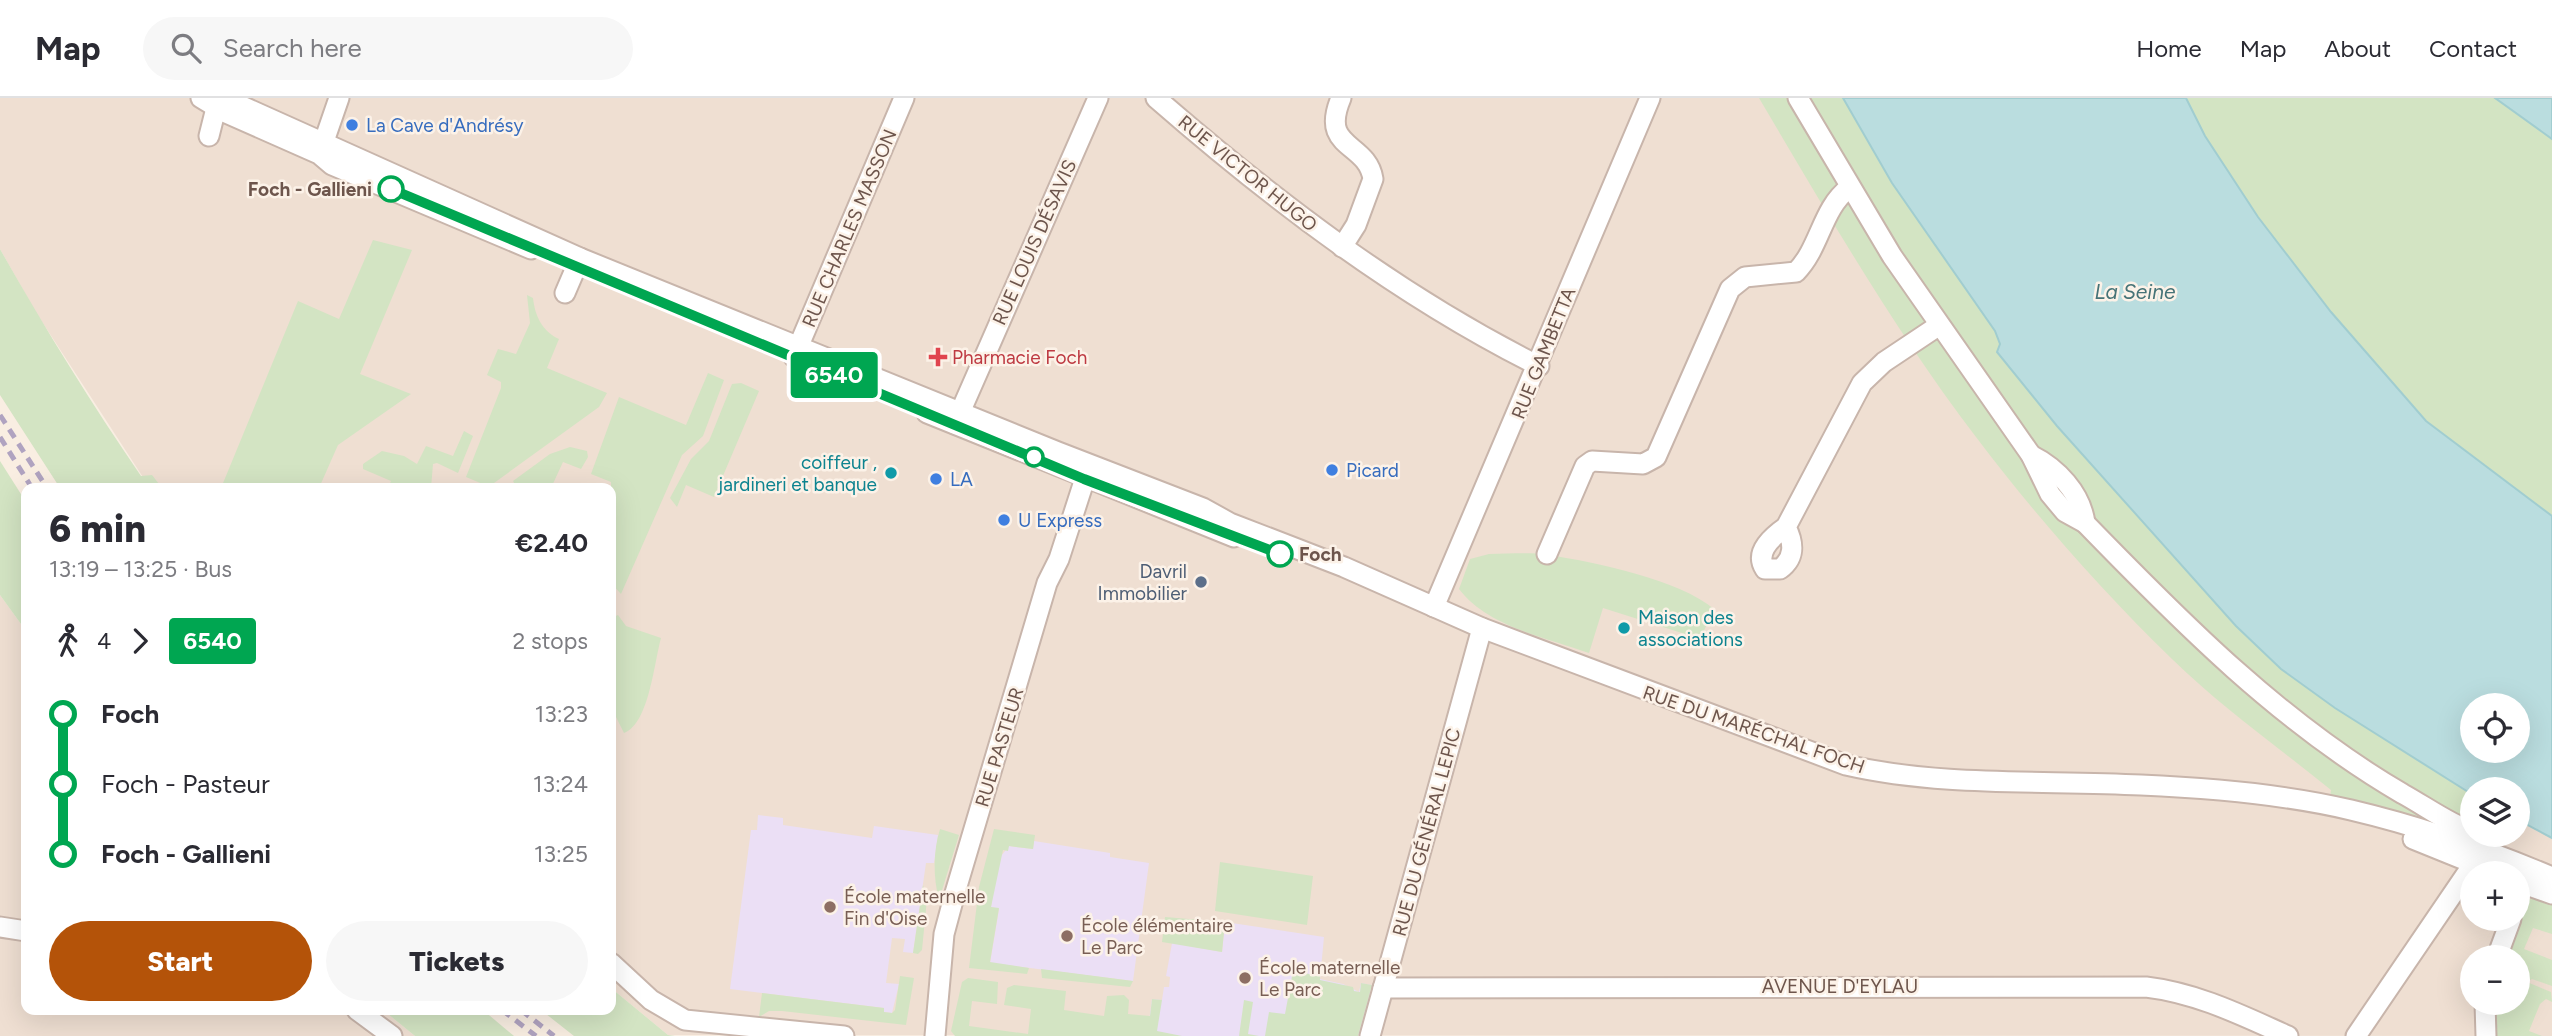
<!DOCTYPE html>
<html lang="en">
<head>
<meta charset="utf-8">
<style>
  body { margin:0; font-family:Figtree,sans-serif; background:#f7f7f7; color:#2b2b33; height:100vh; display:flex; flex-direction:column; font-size:26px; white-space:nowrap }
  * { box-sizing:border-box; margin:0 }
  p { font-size:23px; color:#7c7c81 }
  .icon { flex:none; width:38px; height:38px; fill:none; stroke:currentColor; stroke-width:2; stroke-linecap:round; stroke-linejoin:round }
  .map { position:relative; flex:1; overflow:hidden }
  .drawer { position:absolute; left:21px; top:385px; width:595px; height:532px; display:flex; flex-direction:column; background:#fff; border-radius:14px; box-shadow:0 7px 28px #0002 }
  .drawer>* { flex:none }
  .badge { padding:0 14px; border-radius:5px; font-size:24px; line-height:46px }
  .controls { position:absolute; left:2460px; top:595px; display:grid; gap:14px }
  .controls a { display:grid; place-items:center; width:70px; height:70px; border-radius:50%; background:#fff; box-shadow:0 7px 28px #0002; font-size:35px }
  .map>.badge { position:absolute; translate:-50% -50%; box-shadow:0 0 0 4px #fff }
  .legs { display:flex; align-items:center; gap:10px; height:77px; padding:0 28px; font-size:23px }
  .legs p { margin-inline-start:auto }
  .headline { display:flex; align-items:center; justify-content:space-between; height:119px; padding:0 28px }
  h1 { font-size:38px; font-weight:800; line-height:52px }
  .cta { display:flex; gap:14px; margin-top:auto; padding:14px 28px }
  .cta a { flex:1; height:80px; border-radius:42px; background:#b45309; color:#fff; font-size:28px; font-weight:800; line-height:80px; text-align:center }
  .cta a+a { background:#f7f7f7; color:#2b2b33 }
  ul { padding:0 28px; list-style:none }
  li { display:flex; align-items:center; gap:24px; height:70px; font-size:26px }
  li i { display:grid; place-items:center; width:10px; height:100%; margin:0 9px; background:currentColor }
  li i::after { content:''; width:18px; height:18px; margin:-9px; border:5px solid; border-radius:50%; background:#fff }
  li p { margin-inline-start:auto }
  li:first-child i { background:linear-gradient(#0000 50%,currentColor 0) }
  li:last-child i { background:linear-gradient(currentColor 50%,#0000 0) }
  header { display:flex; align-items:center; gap:42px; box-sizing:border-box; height:98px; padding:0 35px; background:#fff; border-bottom:2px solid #e1e1e2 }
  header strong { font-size:33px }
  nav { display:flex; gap:38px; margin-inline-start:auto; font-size:24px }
  .search { width:490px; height:63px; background:#f7f7f7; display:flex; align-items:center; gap:18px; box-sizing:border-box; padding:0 24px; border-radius:38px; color:#7c7c81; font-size:26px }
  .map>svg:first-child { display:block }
  .residential { fill:#efdfd2; fill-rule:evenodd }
  .education { fill:#ebdff5 }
  .green { fill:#d3e4c3 }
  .water { fill:#badddf; stroke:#a1cdd0; stroke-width:2; fill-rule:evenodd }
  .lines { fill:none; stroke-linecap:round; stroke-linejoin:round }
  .minor-casing { stroke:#c8b5ab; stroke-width:23 }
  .minor { stroke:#fff; stroke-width:19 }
  .rail { stroke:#b0a3c0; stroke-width:5; stroke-dasharray:10 7; stroke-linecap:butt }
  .line-1-casing { stroke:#fff; stroke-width:16 }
  .line-1 { stroke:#00a651; stroke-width:10 }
  .shop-dot { fill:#3f7fe0; stroke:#fcf2e8; stroke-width:2.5 }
  .stop-1-dot { fill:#fff; stroke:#00a651; stroke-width:3.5 }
  .health-dot { fill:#e0444e; stroke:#fcf2e8; stroke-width:2.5 }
  .culture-dot { fill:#0f9aa8; stroke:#fcf2e8; stroke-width:2.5 }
  .service-dot { fill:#5c6f8a; stroke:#fcf2e8; stroke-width:2.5 }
  .education-dot { fill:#8d6e63; stroke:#fcf2e8; stroke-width:2.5 }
  .labels { text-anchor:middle; stroke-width:5; stroke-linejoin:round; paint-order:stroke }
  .shop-label { font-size:19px; fill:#366cbe; stroke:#fcf2e8; text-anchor:start }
  .street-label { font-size:19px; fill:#6d554c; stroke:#fcf2e8 }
  .stop-label { font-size:19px; font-weight:bold; fill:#6d554c; stroke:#fcf2e8; text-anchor:end }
  .health-label { font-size:19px; fill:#be3a42; stroke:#fcf2e8; text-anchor:start }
  .culture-label { font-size:19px; fill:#0d838f; stroke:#fcf2e8; text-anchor:end }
  .service-label { font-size:19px; fill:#4e5e75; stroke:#fcf2e8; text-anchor:end }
  .education-label { font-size:19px; fill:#785e54; stroke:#fcf2e8; text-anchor:start }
  .water-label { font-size:21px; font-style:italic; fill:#467377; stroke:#fcf2e8 }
</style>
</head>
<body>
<header>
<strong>Map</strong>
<div class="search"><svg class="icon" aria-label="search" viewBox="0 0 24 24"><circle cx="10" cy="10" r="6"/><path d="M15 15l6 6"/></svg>Search here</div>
<nav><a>Home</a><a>Map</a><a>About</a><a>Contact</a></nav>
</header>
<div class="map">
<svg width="2552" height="938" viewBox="0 0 2552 938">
  <rect width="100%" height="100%" fill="#f9eee2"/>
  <g class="residential">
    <path d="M0,0H1843L1892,85L1995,233L2141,419L2236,528L2473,697V737H2518V722L2552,740V938L668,937L611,890V390H150L35,213L0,151ZM2473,775H2518V821H2473ZM2473,859H2518V905H2473Z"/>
    <path d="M0,497L26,533V912H383L415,938H0Z"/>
  </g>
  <g class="education">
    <path d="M758,717L783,720V727L872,740L874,728L938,737L934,765H926L913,855L903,854L905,841L892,840L886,885L899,886L892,915L884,914V910L730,891L751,732H757Z"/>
    <path d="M1034,743L1110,755V759L1149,765L1133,883L990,865L999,811L991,809L998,762L1009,748L1033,751Z"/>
    <path d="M1225,824L1324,839L1320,881L1343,886L1359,894L1361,885L1372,887L1358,938H1147L1152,901L1162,902L1164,889H1169L1170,879L1166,878L1172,845L1222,854Z"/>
  </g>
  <g class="green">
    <path d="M1759,0H1843L1892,85L1995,233L2000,246L1997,254L2057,328L2141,419L2335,610L2473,697V725L2417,723L2330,700L2331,692C2278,649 2220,608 2172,561C2101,492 2035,417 1976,339C1895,233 1827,115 1759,0Z"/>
    <path d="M2186,0H2495L2552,41V418L2426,323L2331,214L2258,119L2205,38Z"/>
    <path d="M373,142L412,152L360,276L411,296L338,347L319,390H221L298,203L339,221Z"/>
    <path d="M0,151C44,229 91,305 141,378L152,377L162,390H60L0,297Z"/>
    <path d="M527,197L533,200C535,218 542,233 559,241L547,270L607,295L599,309L494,385L485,387L466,379L501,290V284L487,277L498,251L516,256L530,225Z"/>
    <path d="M708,275L724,282L703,338L682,357L621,496L611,485V384L591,376L619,299L686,327Z"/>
    <path d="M741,285L759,293L714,399L686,387L677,409L670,400L691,361L709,343L732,286Z"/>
    <path d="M464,333L473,338L458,375L437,365L433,366L431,390H388L391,383L363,371V366L382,353L404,358L417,366L426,348L453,358Z"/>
    <path d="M570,349L587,353L588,359L581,371L563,364L551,390H517L513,383L550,356Z"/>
    <path d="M0,363L26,404V533L0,497Z"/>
    <path d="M1489,456C1509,456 1530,454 1549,457C1594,464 1680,482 1714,511L1695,552L1685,536L1603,510L1589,555C1545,539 1488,529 1459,491L1470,461Z"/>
    <path d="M618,517L626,528L661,540C654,565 649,626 624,635L611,609V520Z"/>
    <path d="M940,731L959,737L939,802C933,779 933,754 940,731Z"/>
    <path d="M994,731L1035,737L1033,751L1009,748L1008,753L1003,752L991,809L999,810L990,864L1029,870L1027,876L969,870L979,789Z"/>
    <path d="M1220,764L1313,778L1307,827L1215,813Z"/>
    <path d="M923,787L927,801L922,852L918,856L913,855Z"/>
    <path d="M2535,800L2552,806V836L2533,830L2524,851L2552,862V888L2532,881L2527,884L2551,894L2552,904L2546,901L2540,906L2529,933L2542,938H2497L2494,905H2518V859H2506L2527,802Z"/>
    <path d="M1165,819L1225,824L1222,854L1162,844Z"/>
    <path d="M1041,871L1133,883L1130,889L1042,880Z"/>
    <path d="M1293,873L1320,878V882L1353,889L1354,893L1360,894L1361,885L1372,887L1358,938H1265L1269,914L1285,916Z"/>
    <path d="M900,878L914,880L906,927L782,913H769L759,919L762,895L884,910V914L892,915L895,912Z"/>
    <path d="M968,880L998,884L997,906L972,903L969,928L1028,936L1031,911L1004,907L1007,890L1014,887L1066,893L1064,912L1104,918L1107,898L1124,897L1129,902L1128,916L1150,918L1152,901L1162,902L1157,933L1182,938H955L951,933L962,884Z"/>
    <path d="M611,890L668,937L675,938H574L541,912H611Z"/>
    <path d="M1244,902L1253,904L1248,936L1259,938H1239Z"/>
    <path d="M383,912H483L514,938H415Z"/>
  </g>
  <g class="water">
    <path d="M1843,0H2186L2205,38L2258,119L2331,214L2426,323L2552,418V740L2518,722V691H2473V697L2335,610L2281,571L2236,528L2057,328L1997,254L2000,246L1995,233L1892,85ZM2473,607H2518V653H2473Z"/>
    <path d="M2495,0H2552V41Z"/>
  </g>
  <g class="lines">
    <g class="minor-casing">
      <g id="minor">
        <path d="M201,0L224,14L319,56L332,67L531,151"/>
        <path d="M224,0L580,160L1058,354L1203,410L1230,425L1344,469L1482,530L1846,667C1942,689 2044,682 2141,687C2211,690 2284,696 2351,712C2419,728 2488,752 2552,779"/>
        <path d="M1156,0C1273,102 1399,198 1539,268"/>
        <path d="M1341,0C1319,52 1367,43 1373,81L1356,127L1342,149"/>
        <path d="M1798,0L1892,158L2031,357L2050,396L2065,414L2085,425C2182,525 2281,625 2403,696C2425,708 2449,726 2473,734"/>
        <path d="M209,38L216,10"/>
        <path d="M320,55L339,0"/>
        <path d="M565,195L580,160"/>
        <path d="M794,259L904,0"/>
        <path d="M927,315L1234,439"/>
        <path d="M955,326L1098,0"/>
        <path d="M2031,357C2057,370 2081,395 2085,425"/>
        <path d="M1786,429C1794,445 1795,460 1780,471H1765C1754,454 1773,438 1786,429L1862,285L1884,264L1938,228"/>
        <path d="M1547,456L1585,368L1592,363L1643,366L1656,359L1730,191L1745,179L1796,174C1820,150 1822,110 1849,90"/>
        <path d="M1434,509L1650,0"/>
        <path d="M2413,741L2497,775"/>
        <path d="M2518,784L2552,796"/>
        <path d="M0,829L26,833"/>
        <path d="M2497,859L2511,821"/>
        <path d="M611,865L651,902L685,922L844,938"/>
        <path d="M1383,890L2146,889C2197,895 2241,917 2288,938"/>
        <path d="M2485,905L2486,938"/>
        <path d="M357,912L392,938"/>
        <path d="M935,938L944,836L955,795L1047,485L1059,461L1088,371"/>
        <path d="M1370,938L1482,530"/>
        <path d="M2356,938L2482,753V740"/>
      </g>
    </g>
    <use href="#minor" class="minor"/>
    <g class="rail">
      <path d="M0,317L47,390"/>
      <path d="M0,339L32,390"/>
      <path d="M502,912L536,938"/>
      <path d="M521,912L554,938"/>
    </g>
  </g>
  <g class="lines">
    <g class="line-1-casing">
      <path id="line-1" d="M391,91L1084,381L1280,456"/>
    </g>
    <use href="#line-1" class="line-1"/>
  </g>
  <g class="shop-dot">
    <circle cx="352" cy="27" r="7"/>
    <circle cx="1332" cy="372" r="7"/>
    <circle cx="936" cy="381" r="7"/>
    <circle cx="1004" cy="422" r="7"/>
  </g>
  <g class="stop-1-dot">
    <circle cx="391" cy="91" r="12"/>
    <circle cx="1034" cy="359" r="9"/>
    <circle cx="1280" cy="456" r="12"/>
  </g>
  <path class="health-dot" d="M934.5 248.5h7v7h7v7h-7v7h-7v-7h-7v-7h7z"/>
  <g class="culture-dot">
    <circle cx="891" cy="375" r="7"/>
    <circle cx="1624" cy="530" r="7"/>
  </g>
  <circle class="service-dot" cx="1201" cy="484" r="7"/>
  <g class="education-dot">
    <circle cx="830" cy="809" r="7"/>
    <circle cx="1067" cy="838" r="7"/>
    <circle cx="1245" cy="880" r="7"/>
  </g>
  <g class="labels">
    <g class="shop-label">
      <text x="366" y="34">La Cave d'Andrésy</text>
      <text x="1346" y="379">Picard</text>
      <text x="950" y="388">LA</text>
      <text x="1018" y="429">U Express</text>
    </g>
    <g class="street-label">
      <text transform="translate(1248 75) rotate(39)" y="7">RUE VICTOR HUGO</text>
      <text transform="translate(849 130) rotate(-67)" y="7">RUE CHARLES MASSON</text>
      <text transform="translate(1034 144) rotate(-66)" y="7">RUE LOUIS DÉSAVIS</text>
      <text transform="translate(1543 255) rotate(-68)" y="7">RUE GAMBETTA</text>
      <text transform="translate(1754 631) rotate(19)" y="7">RUE DU MARÉCHAL FOCH</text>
      <text transform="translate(999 649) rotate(-73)" y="7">RUE PASTEUR</text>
      <text transform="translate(1426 734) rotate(-75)" y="7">RUE DU GÉNÉRAL LEPIC</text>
      <text x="1840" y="895">AVENUE D'EYLAU</text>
    </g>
    <g class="stop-label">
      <text x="372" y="98">Foch - Gallieni</text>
      <text x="1299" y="463" text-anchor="start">Foch</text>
    </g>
    <g class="health-label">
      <text x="952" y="266">Pharmacie Foch</text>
    </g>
    <g class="culture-label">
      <text x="877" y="371">coiffeur ,<tspan x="877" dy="22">jardineri et banque</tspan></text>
      <text x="1638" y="526" text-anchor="start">Maison des<tspan x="1638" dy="22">associations</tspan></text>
    </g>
    <g class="service-label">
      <text x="1187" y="480">Davril<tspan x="1187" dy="22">Immobilier</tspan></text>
    </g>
    <g class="education-label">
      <text x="844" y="805">École maternelle<tspan x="844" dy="22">Fin d'Oise</tspan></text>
      <text x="1081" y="834">École élémentaire<tspan x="1081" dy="22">Le Parc</tspan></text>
      <text x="1259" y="876">École maternelle<tspan x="1259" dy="22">Le Parc</tspan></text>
    </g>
    <g class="water-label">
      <text x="2135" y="201">La Seine</text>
    </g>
  </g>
</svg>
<div class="controls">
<a><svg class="icon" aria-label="locate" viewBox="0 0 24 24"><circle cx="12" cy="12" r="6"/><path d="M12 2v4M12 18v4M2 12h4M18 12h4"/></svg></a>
<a><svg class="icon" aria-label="layers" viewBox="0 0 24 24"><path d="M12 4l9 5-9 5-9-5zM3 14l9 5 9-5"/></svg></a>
<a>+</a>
<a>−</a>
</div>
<b class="badge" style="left:834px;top:277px;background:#00a651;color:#fff">6540</b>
<section class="drawer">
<div class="headline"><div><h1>6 min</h1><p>13:19 – 13:25 · Bus</p></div><b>€2.40</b></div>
<div class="legs"><svg class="icon" aria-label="walk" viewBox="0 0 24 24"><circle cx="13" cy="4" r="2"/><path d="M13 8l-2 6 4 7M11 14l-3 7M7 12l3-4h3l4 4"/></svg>4<svg class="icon" aria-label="forward" viewBox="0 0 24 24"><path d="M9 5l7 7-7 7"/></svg><b class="badge" style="background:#00a651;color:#fff">6540</b><p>2 stops</p></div>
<ul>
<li><i style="color:#00a651"></i><b>Foch</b><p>13:23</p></li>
<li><i style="color:#00a651"></i><span>Foch - Pasteur</span><p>13:24</p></li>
<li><i style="color:#00a651"></i><b>Foch - Gallieni</b><p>13:25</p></li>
</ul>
<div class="cta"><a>Start</a><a>Tickets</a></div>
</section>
</div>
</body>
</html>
